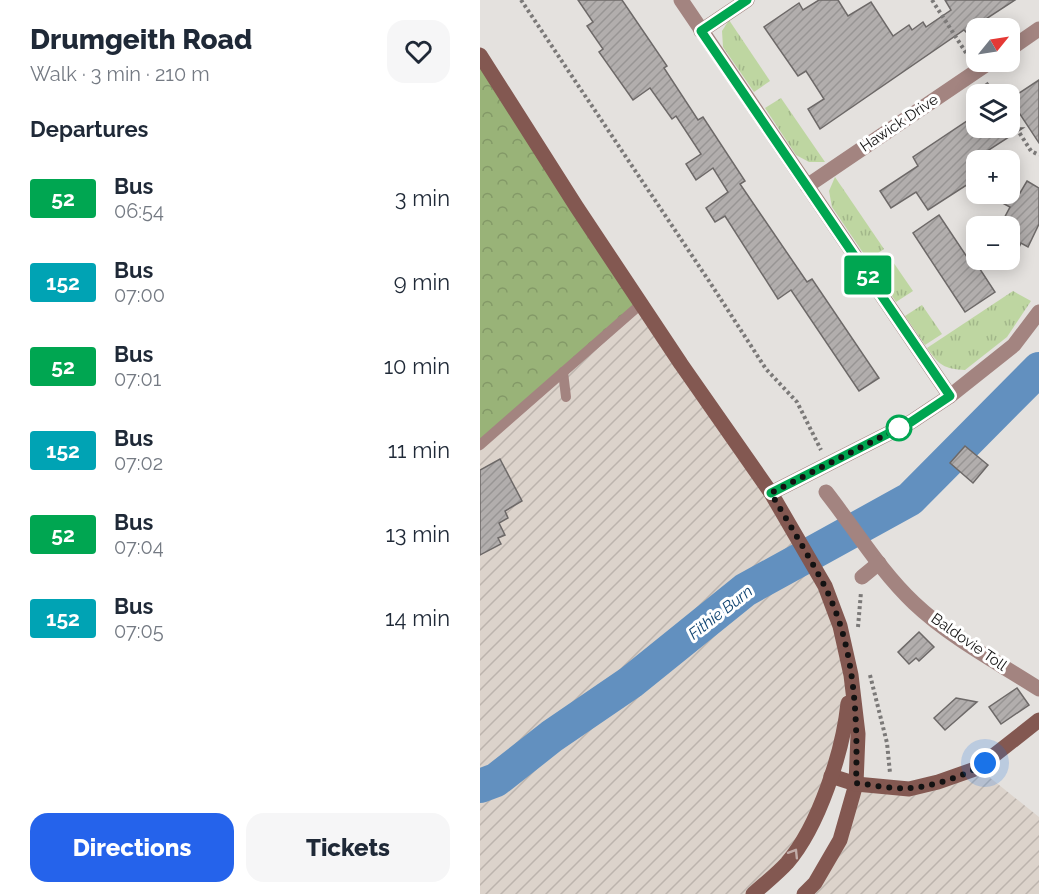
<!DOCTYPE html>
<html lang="en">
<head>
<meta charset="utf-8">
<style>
  body { margin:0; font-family:Raleway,sans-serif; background:#f6f6f7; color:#1f2937; height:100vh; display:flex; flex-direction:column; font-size:22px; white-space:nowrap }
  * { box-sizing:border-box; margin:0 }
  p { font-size:20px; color:#747a83 }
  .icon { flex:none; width:33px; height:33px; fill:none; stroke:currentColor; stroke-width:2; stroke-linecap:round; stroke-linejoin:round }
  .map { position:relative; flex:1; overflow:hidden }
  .panel { display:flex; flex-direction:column; background:#fff; width:480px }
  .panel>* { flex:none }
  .badge { padding:0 12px; border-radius:4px; font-size:21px; line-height:39px }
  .needle { width:39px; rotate:60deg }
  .tools { position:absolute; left:486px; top:18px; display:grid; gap:12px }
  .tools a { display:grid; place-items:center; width:54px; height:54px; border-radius:12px; background:#fff; box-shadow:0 3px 15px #0003; font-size:30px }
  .you { position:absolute; width:30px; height:30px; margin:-15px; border:4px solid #fff; border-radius:50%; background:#1a73e8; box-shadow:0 0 0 9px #1a73e833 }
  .map>.badge { position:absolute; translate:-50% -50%; box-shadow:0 0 0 3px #fff }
  h2 { padding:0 30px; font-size:22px; line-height:54px }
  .round { display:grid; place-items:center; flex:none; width:63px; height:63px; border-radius:18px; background:#f6f6f7 }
  .summary { display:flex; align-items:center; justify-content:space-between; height:102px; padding:0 30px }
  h1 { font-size:28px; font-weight:800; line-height:45px }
  .action { display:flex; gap:12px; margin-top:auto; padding:12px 30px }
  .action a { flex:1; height:69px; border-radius:18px; background:#2563eb; color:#fff; font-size:24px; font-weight:800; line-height:69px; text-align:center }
  .action a+a { background:#f6f6f7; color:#1f2937 }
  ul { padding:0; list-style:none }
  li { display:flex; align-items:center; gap:18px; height:84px; padding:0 30px }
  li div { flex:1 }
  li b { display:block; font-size:22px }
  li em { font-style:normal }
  li .badge { min-width:66px; font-weight:700; text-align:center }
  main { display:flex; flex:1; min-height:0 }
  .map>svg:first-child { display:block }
  .industrial { fill:url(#industrial-furrows) }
  .grass { fill:url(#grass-tufts) }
  .forest { fill:url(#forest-crowns) }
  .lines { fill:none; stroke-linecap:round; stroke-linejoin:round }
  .river { stroke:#6290bf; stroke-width:34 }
  .building { fill:url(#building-hatch); stroke:#6d6968; stroke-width:1.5 }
  .path { stroke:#7b7978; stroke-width:4; stroke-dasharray:3 3; stroke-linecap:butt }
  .service { stroke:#a38480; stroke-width:10 }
  .minor { stroke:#a38480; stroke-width:15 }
  .secondary { stroke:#835851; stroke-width:15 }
  .oneway { stroke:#c1aca8 }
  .line-casing { stroke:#fff; stroke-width:14 }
  .line { stroke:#00a651; stroke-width:9 }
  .walk { stroke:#131212; stroke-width:6; stroke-dasharray:0 10.8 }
  .stop-dot { fill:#fff; stroke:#00a651; stroke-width:3 }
  .labels { text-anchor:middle; stroke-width:6; stroke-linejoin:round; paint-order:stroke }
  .street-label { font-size:15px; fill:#131212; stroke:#fff }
  .water-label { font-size:16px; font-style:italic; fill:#104471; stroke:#fff }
</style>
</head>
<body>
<main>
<section class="panel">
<div class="summary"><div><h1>Drumgeith Road</h1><p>Walk · 3 min · 210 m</p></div><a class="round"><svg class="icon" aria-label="heart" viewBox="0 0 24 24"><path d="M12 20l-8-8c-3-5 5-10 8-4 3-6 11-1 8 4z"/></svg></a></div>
<h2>Departures</h2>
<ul>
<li><span class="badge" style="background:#00a651;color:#fff">52</span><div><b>Bus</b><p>06:54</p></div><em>3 min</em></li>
<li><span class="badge" style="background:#00a3b4;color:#fff">152</span><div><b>Bus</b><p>07:00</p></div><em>9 min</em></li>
<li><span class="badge" style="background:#00a651;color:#fff">52</span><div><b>Bus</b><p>07:01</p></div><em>10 min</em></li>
<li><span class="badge" style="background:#00a3b4;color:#fff">152</span><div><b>Bus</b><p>07:02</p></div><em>11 min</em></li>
<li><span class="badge" style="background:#00a651;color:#fff">52</span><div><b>Bus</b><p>07:04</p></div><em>13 min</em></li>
<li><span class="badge" style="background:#00a3b4;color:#fff">152</span><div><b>Bus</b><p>07:05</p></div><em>14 min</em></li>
</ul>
<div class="action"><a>Directions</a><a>Tickets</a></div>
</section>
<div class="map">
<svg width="559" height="894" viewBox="0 0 559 894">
  <defs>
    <pattern id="industrial-furrows" width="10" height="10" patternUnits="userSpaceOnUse" patternTransform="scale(1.5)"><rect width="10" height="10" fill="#dcd3cb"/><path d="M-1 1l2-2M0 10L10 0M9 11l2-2" fill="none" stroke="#bcb4ad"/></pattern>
    <pattern id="grass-tufts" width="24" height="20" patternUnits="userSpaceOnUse" patternTransform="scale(1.5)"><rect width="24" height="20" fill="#bed6a1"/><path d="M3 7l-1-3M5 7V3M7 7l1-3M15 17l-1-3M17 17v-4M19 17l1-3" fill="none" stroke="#a2b78a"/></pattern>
    <pattern id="forest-crowns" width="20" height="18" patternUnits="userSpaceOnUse" patternTransform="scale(1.5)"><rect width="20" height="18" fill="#99b378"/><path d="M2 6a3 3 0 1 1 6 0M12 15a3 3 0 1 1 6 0" fill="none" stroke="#839967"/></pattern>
    <pattern id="building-hatch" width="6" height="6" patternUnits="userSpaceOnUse" patternTransform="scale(1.5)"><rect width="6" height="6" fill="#b2aead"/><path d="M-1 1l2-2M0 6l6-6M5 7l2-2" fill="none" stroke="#989594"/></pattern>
  </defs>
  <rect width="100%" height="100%" fill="#e4e1de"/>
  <g class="industrial">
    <path d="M0,55L345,586L371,675L366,722L330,828L273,894H0Z"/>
    <path d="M498,768L559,817V894H324L335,883L376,784L429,789Z"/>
  </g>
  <g class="grass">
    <path d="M249,20L290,81L274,92L243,47L242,31Z"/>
    <path d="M301,98L345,162H329L316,155L285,108Z"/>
    <path d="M355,177L404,249L388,260L352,207L349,191Z"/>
    <path d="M411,259L433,291L416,302L395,270Z"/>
    <path d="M533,291L551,301L527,337L485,370C464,369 459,365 447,348Z"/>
    <path d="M442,305L462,334L445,345L425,316Z"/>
  </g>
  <path class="forest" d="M0,67L161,304L0,445Z"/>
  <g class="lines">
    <path class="river" d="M0,786L16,780L72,736L151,682L265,590L430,499L559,369"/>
  </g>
  <g class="building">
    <path d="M98,0H142L187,66L184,68L218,120L223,117L265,181L260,184L327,282L332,279L399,378L379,391L311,290L298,299L245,216L235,222L226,208L248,192L233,168L216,180L206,164L221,154L196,116L192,119L170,88L153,100L119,52L123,49L107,26L113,22Z"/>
    <path d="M339,0H358L368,16L391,2L413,36L429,25L432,30L443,22L446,27L471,10L465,0H535L486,32L484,30L340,129L328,109L344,99L326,71L318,76L284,27L319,3L323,10Z"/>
    <path d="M559,80V143L530,99Z"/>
    <path d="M496,115V128H543L487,164L496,179L448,210L436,192L411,208L400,191L438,166L433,157Z"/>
    <path d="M547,181L559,188V224L548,247L541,243L530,267V226H520L530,207L506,194H530V188L540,193Z"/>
    <path d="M459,215L489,260H494L515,292L485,312L433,233Z"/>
    <path d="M485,446L508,465L493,483L470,463Z"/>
    <path d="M20,459L42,501L25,511L28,518L19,523L25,535L18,538L21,544L0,555V470Z"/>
    <path d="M439,632L454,647L439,661L436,658L429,664L418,652Z"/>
    <path d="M537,688L549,705L521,724L509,707Z"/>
    <path d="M476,698L497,702L465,730L454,718Z"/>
  </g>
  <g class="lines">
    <g class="path">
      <path d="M41,0L229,281L286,369L317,402L341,450"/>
      <path d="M452,0L490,59"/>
      <path d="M506,83L514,94"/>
      <path d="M530,118L551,151L559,155"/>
      <path d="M378,627L381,592"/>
      <path d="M390,675L407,743L410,773"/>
    </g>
    <g class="service">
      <path d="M83,372L86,397"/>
      <path d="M0,445L161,304"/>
    </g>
    <g class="minor">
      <path d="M201,0L470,396"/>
      <path d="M221,31L267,0"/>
      <path d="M530,49L559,29"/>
      <path d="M327,186L510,62"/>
      <path d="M346,492C375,529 400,571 434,603C471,638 517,662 559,689"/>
      <path d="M291,493L431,422L470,396L534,345L559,312"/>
      <path d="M382,577L399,563"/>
    </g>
    <g class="secondary">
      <path d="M0,55L96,206L201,364L291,493L345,586L360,626L371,675L378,734L376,784L360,840L335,883L324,894"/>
      <path d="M351,776L376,784L429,789L458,782L498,768L559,720"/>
      <path d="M273,894C284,884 297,874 307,863C339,826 363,751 368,703"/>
    </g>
  </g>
  <defs><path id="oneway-chevron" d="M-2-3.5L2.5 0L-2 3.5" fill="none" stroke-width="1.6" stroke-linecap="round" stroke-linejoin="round" transform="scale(1.5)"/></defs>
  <use class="oneway" href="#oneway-chevron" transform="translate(314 853) rotate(-58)"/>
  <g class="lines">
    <g class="line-casing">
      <path id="line" d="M267,0L221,31L470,396L431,422L291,493"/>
    </g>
    <use href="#line" class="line"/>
    <path class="walk" d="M419,428L291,493C309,524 328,554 344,585C375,645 378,717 376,783C393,785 411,789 428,788C448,788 489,775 505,763"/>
  </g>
  <circle class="stop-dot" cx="419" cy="428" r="12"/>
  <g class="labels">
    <g class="street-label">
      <text transform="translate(419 123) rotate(-34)" y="5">Hawick Drive</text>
      <text transform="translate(489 642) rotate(35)" y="5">Baldovie Toll</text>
    </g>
    <g class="water-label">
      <text transform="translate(240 612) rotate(-38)" y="6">Fithie Burn</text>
    </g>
  </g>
</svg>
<div class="tools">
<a><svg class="needle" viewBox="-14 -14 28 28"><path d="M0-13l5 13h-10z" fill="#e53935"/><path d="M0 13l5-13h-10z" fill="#747a83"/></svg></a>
<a><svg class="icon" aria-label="layers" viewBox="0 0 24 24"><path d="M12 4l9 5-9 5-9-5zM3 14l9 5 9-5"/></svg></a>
<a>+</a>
<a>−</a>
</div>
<div class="you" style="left:505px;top:763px"></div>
<b class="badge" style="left:388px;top:275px;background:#00a651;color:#fff">52</b>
</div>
</main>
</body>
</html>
